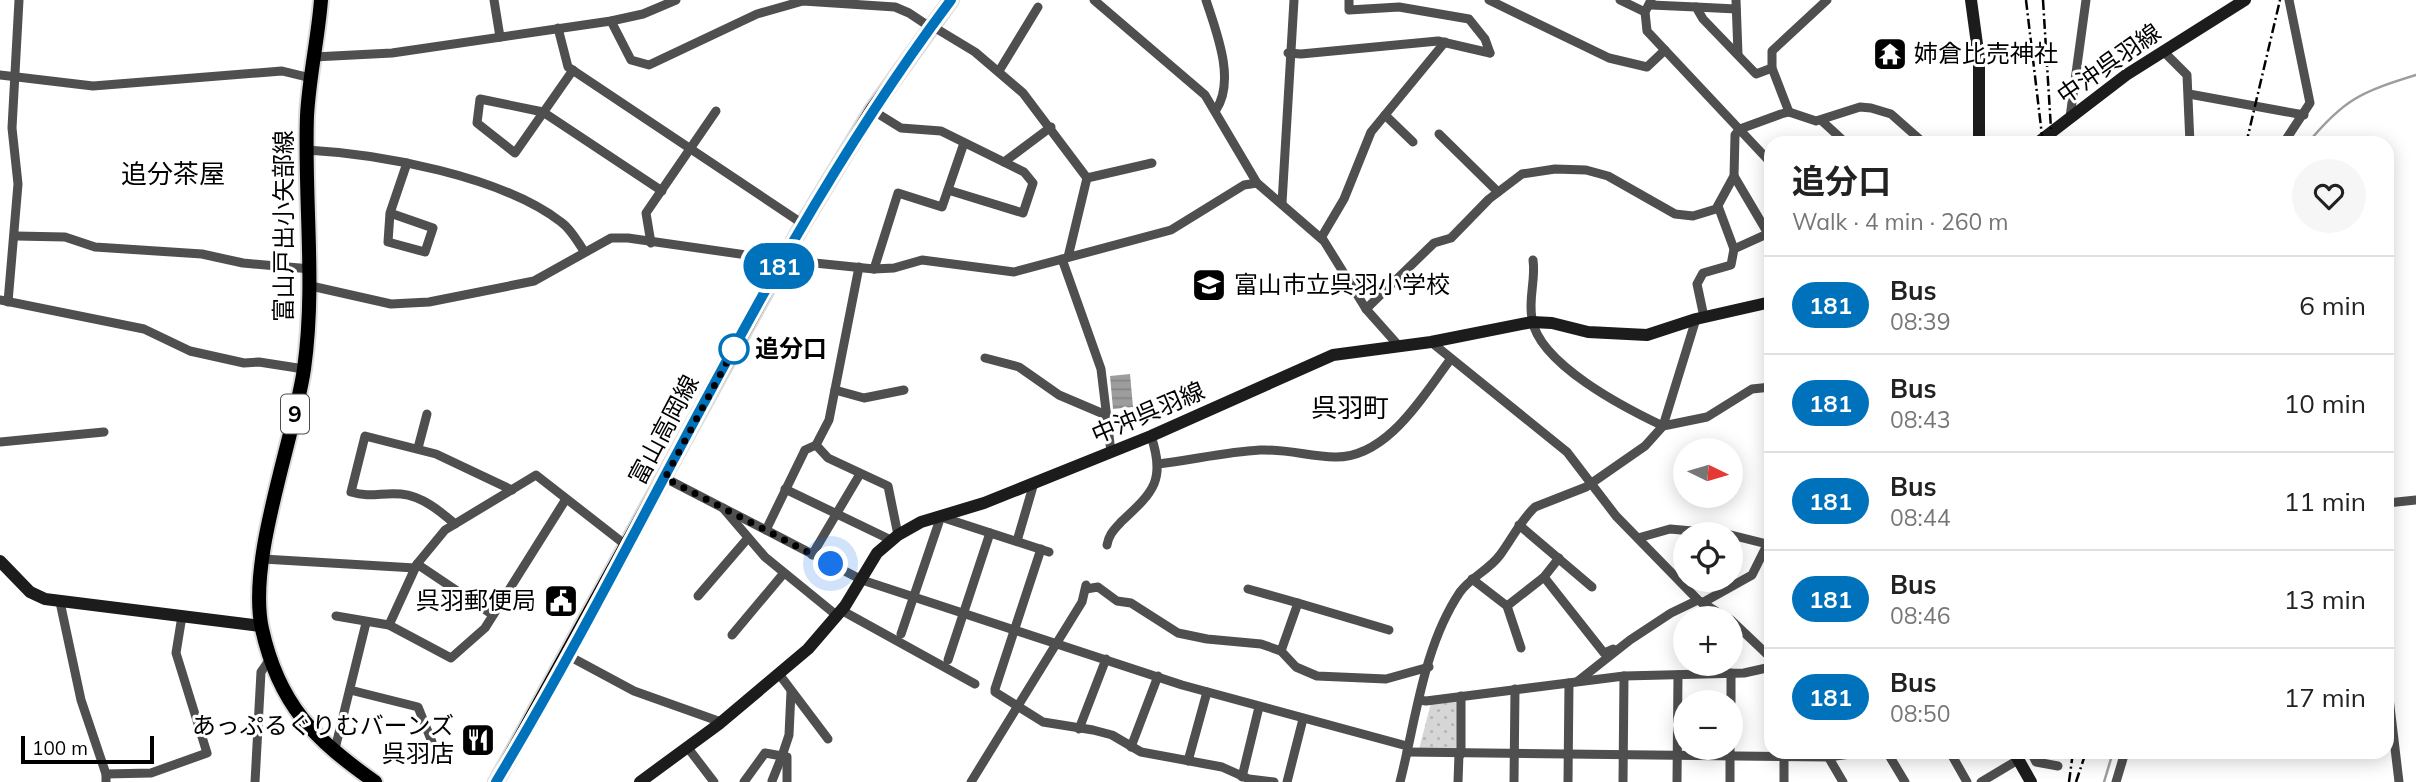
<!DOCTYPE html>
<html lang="en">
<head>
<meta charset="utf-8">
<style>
  body { margin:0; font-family:Mulish,"Noto Sans JP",sans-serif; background:#f6f6f6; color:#222; height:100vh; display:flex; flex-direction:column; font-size:26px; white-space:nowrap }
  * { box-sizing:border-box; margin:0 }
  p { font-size:23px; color:#767676 }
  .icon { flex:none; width:38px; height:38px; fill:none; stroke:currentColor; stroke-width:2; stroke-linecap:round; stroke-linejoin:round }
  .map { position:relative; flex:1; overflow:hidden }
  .sheet { position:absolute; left:1764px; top:136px; width:630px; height:623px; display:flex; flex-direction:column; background:#fff; border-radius:21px; box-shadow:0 4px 18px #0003 }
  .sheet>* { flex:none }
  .badge { padding:0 14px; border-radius:23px; font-size:24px; line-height:46px }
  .needle { width:46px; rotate:95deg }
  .buttons { position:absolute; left:1673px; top:438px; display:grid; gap:14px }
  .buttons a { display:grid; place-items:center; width:70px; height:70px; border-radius:50%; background:#fff; box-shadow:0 4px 18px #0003; font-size:35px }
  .scale { position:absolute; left:21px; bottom:18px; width:133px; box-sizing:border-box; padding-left:7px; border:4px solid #000; border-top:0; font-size:19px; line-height:24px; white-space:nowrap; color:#000; -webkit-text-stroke:5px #fff; paint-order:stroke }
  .you { position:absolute; width:35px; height:35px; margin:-18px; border:5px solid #fff; border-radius:50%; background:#1a73e8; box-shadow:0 0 0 10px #1a73e833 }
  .map>.badge { position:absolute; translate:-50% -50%; box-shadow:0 0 0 4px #fff }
  .round { display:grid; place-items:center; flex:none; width:74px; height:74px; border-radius:37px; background:#f6f6f6 }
  .head { display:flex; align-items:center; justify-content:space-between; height:119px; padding:0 28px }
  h1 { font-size:33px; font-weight:700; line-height:52px }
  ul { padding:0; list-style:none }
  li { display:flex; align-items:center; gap:21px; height:98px; padding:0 28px; border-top:2px solid #e0e0e0 }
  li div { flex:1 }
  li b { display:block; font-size:26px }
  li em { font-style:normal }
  li .badge { min-width:77px; font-weight:700; text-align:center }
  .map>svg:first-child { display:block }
  .grass { fill:url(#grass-dots) }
  .water { fill:url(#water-rules) }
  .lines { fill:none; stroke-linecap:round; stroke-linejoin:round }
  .stream { stroke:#9d9d9d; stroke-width:2.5 }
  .primary-casing { stroke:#dbdbdb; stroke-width:18 }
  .street { stroke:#4f4f4f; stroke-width:9 }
  .secondary { stroke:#1c1c1c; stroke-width:12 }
  .primary { stroke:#000; stroke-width:14 }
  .rail { stroke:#000; stroke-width:2.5; stroke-dasharray:10 3.5 2 3.5; stroke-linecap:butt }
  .line-casing { stroke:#fff; stroke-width:16 }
  .line { stroke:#0072bc; stroke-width:10 }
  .walk { stroke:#000; stroke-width:7; stroke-dasharray:0 12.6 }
  .stop-dot { fill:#fff; stroke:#0072bc; stroke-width:3.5 }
  .labels { text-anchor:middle; stroke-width:6; stroke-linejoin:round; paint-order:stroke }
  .shield { fill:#fff; stroke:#4c4c4c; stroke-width:2 }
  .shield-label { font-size:23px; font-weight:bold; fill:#000 }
  .poi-label { font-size:24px; fill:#000; stroke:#fff; text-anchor:start }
  .street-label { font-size:24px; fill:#000; stroke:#fff }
  .stop-label { font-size:24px; font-weight:bold; fill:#000; stroke:#fff; text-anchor:start }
  .neighbourhood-label { font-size:26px; fill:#000; stroke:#fff }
</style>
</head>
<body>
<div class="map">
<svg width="2416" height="782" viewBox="0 0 2416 782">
  <defs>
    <pattern id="grass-dots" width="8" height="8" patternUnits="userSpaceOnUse" patternTransform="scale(1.75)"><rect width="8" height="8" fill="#d6d6d6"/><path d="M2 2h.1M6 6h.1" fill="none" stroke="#b6b6b6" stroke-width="1.8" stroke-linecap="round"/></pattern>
    <pattern id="water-rules" width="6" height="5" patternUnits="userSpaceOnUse" patternTransform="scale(1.75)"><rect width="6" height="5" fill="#9d9d9d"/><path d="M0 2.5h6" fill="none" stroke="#858585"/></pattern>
  </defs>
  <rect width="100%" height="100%" fill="#fff"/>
  <path class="grass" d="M1458,700V746L1455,750L1419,749L1431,703Z"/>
  <path class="water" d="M1130,374L1133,407L1113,409L1110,376Z"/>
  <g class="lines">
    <g class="stream">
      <path d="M2307,144C2344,99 2361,92 2416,75"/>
      <path d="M2104,782L2113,752"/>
    </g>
    <g class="primary-casing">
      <g id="primary">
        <path d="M321,0C318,39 309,77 307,116C304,201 316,284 304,369C293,443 247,560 262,629C279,705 314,739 375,782"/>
        <path d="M496,782L803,224L872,110L951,0"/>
      </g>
    </g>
    <g class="street">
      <path d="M494,0L500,37"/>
      <path d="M1094,0L1205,95L1257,183L1324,241L1366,309L1398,345"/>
      <path d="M1206,0C1216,31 1236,80 1216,110"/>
      <path d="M1349,0V10L1399,7L1469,19L1485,39L1490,53"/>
      <path d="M1489,0L1609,58L1647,67L1665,50"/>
      <path d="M1620,0L1645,12"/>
      <path d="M1651,0L1645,12L1647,31L1771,163"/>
      <path d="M1736,0L1738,54"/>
      <path d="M1651,5L1696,7L1703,19L1756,74L1772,68"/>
      <path d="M1696,7L1736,9"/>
      <path d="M611,21L631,60L649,65L757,14L803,1L895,7L909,13L930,27"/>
      <path d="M932,26L975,52L1023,93L1087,178"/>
      <path d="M558,28L568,67L803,224"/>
      <path d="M2163,51L2187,75L2190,144"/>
      <path d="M1288,53L1301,54L1438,41L1490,53"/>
      <path d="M314,57L392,53L611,21L643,14L676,0"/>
      <path d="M573,70L515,153L477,123L480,99L543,112L662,191"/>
      <path d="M999,71L1038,7"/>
      <path d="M0,75L93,86L282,71L311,78"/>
      <path d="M2189,94L2304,115"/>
      <path d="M872,110L901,128L941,131L1024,172L1033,183L1023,213L948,190"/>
      <path d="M1789,112L1772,68V51L1827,0"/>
      <path d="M1385,115L1413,142"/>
      <path d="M2070,117L2086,0"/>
      <path d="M1822,121L1847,144"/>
      <path d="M1439,134L1498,192"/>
      <path d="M2283,144L2310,103L2289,0"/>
      <path d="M307,150C381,154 501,176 561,222C571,229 577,241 584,251"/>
      <path d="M1004,162L1051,127"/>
      <path d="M1734,176L1770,237"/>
      <path d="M1087,178L1152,163"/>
      <path d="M1282,203L1294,0"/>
      <path d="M1718,206L1734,249"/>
      <path d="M390,213L433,228L425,252L388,242L390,213L407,163"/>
      <path d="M16,236L65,237L95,247L202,254L243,263L311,269"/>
      <path d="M1321,238L1344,199L1371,132L1445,42"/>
      <path d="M651,243L646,213L716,111"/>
      <path d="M1068,257L1087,178"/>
      <path d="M1062,259L1101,369L1111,452"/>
      <path d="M1533,260C1536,280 1528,298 1532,319C1539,364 1625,408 1663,426L1696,319"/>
      <path d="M874,269L898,193L942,207L964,143"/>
      <path d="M311,286L391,304L429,302L534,281L611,238H628L775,259L874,269L894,268L922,260L1014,272L1171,230L1244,185L1257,183"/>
      <path d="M0,300L144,329L190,351L244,363L259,362L304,369"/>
      <path d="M8,302L18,184L12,128L19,0"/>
      <path d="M1366,309L1434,243L1451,238L1489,199L1522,174L1555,169L1586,170L1608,176L1675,214L1693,216L1716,209L1734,176L1735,135L1740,129L1781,114L1789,112L1816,121L1860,107L1871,108L1891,114L1925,144"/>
      <path d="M1704,317L1697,284L1703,273L1731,265L1734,249L1767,234"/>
      <path d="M1431,342L1567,452L1616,516L1698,600L1727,618"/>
      <path d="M985,358L1019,367L1059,395L1106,415"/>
      <path d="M835,390L864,398L904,390"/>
      <path d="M0,442L104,432"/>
      <path d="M816,445L828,458L888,486L898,535"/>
      <path d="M418,448L427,414"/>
      <path d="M1158,464C1192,460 1225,452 1260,450C1285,449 1309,456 1335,457C1387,458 1422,397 1450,360"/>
      <path d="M665,478L723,508L765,557L835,614"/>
      <path d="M785,489L891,540"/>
      <path d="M2387,503L2416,500"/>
      <path d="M723,508L766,530L805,450L816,445L829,420L859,267"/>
      <path d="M455,524C440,511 422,496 401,494C382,492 371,498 351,492L365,436L436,454L512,490"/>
      <path d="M1519,525L1592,587"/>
      <path d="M766,530L862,580L1182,685L1407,746"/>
      <path d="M1731,535L1767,544"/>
      <path d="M1638,538L1670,529L1726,534"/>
      <path d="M1017,541L1034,483"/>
      <path d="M1107,545C1109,534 1114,530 1121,522C1153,492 1166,481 1151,436"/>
      <path d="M812,555L860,474"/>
      <path d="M263,559L415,568"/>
      <path d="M417,564L493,615"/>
      <path d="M1544,577L1604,653L1613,649"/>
      <path d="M1472,579L1507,606L1544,577L1559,558"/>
      <path d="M1086,589L1098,587L1117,601L1131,603L1178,633L1207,639L1261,644L1281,651L1296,667L1317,676L1386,679L1429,667"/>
      <path d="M1248,589L1298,603"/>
      <path d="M698,596L748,538"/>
      <path d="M60,602L81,700L106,774V782"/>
      <path d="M1702,603L1752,575L1771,537"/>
      <path d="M1507,606L1521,648"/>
      <path d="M841,610L975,684"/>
      <path d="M336,616L389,625L451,658L485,628L566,499"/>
      <path d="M1731,620L1771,658"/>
      <path d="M389,625L417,564L445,530L536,475L627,546"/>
      <path d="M901,634L939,522L938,516L1049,552"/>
      <path d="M732,635L784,573"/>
      <path d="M1281,651L1298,603L1389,630"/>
      <path d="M567,655L634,691L721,722"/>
      <path d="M948,660L990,533"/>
      <path d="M779,674L828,739"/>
      <path d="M1578,681L1630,640L1671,613L1698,600"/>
      <path d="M2387,681L2399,782"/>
      <path d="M995,689L1041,549"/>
      <path d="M350,690L418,707L432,742"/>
      <path d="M995,692L1043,722L1093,730L1112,735L1141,752L1222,767L1249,779L1274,782"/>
      <path d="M1419,700L1426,701L1624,676L1744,673L1771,667"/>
      <path d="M1731,702V673"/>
      <path d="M1079,729L1106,659"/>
      <path d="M1131,747L1158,676"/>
      <path d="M1730,747V782"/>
      <path d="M688,748L714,782"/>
      <path d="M1407,752L1828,757L1866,752"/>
      <path d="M1887,752L1905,782"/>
      <path d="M1950,752L1967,782"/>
      <path d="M2031,752L2036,762L2058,766"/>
      <path d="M334,753L366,623"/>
      <path d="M1826,753L1843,782"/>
      <path d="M1461,754V696"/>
      <path d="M1188,761L1207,692"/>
      <path d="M106,774L151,773L207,753L176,653L182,616"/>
      <path d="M1242,777L1259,707"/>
      <path d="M255,782L261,672L270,659"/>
      <path d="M744,782L765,753L782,756L772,781"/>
      <path d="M787,782V757L782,756L789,735L791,691"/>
      <path d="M971,782L1082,602L1086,585"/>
      <path d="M1287,782L1303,719"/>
      <path d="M1400,782C1416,720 1423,647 1460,592C1471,577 1489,570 1500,555C1512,539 1520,521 1535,507L1586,487L1645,446L1663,426L1707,417L1752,389L1771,387"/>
      <path d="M1458,782L1459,754"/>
      <path d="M1514,782L1515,689"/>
      <path d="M1568,782L1569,683"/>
      <path d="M1623,782L1624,676"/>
      <path d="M1677,782L1678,675"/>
      <path d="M1784,782V757"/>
      <path d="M1981,782L2018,760"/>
      <path d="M2116,782L2125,752"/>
    </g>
    <g class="secondary">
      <path d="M1971,0L1979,59V144"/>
      <path d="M2036,144L2126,75L2245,0"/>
      <path d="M0,561L30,592L45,599L261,626"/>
      <path d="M2014,752L2031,782"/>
      <path d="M640,782L719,724L808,649L845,606L877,553L898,535L921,522L984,503L1151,436L1333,355L1431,342L1532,322L1552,323L1588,332L1647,335L1696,319L1771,302"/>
    </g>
    <use href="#primary" class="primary"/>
    <g class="rail">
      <path d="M2026,0L2043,144"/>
      <path d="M2043,0L2051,129"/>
      <path d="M2246,144L2280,0"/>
      <path d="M2069,782L2073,752"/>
      <path d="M2076,782L2086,752"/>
    </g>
  </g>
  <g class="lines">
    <g class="line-casing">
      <path id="line" d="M496,782C651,524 769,242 951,0"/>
    </g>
    <use href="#line" class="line"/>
    <path class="walk" d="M734,349L736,345L665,478L831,564"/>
  </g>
  <defs>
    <g id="temple-square" transform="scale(1.75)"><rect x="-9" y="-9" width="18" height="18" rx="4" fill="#000" stroke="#fff"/><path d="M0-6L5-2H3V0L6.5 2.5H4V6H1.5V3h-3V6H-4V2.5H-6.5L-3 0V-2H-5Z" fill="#fff"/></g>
    <g id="school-square" transform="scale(1.75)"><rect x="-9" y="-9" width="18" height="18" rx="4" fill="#000" stroke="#fff"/><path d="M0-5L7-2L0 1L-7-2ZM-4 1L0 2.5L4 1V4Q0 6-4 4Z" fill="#fff"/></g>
    <g id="civic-square" transform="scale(1.75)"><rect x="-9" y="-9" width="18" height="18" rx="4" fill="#000" stroke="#fff"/><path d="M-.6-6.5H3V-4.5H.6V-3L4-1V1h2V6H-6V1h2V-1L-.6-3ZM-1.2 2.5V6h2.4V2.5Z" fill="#fff"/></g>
    <g id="restaurant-square" transform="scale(1.75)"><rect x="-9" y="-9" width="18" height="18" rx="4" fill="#000" stroke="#fff"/><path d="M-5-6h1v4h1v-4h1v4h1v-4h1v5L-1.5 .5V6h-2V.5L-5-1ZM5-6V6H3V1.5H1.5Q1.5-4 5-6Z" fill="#fff"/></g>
  </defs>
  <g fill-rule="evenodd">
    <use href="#temple-square" x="1890" y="54"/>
    <use href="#school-square" x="1209" y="285"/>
    <use href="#civic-square" x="561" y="601"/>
    <use href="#restaurant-square" x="478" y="740"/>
  </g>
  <circle class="stop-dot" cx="734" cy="349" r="14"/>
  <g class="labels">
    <rect class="shield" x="281" y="394.5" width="28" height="39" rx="5"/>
    <g class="shield-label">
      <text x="295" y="422">9</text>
    </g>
    <g class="poi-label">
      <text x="1914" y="62">姉倉比売神社</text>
      <text x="1234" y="293">富山市立呉羽小学校</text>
      <text x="536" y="609" text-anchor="end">呉羽郵便局</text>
      <text x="454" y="734" text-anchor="end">あっぷるぐりむバーンズ<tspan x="454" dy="28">呉羽店</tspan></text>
    </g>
    <g class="street-label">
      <text transform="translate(2109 64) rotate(-35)" y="8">中沖呉羽線</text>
      <text transform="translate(284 226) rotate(-90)" y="8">富山戸出小矢部線</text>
      <text transform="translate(1148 413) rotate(-23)" y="8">中沖呉羽線</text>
      <text transform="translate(664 430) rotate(-62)" y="8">富山高岡線</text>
    </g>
    <g class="stop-label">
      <text x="755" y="357">追分口</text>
    </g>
    <g class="neighbourhood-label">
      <text x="173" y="183">追分茶屋</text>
      <text x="1350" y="417">呉羽町</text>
    </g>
  </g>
</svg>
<div class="buttons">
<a><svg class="needle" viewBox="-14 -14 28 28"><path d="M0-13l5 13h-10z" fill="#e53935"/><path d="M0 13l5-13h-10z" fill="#767676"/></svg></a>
<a><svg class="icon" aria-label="locate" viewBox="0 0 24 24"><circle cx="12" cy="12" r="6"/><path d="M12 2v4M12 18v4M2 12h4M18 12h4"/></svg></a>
<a>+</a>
<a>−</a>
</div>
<div class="scale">100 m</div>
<div class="you" style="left:831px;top:564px"></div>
<b class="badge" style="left:779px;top:266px;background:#0072bc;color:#fff">181</b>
<section class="sheet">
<div class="head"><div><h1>追分口</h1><p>Walk · 4 min · 260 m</p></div><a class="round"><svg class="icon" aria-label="heart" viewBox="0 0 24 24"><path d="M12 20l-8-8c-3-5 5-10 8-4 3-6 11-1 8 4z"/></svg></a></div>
<ul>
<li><span class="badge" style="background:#0072bc;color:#fff">181</span><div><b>Bus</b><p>08:39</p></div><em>6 min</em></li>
<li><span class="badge" style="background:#0072bc;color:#fff">181</span><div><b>Bus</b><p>08:43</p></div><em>10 min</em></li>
<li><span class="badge" style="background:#0072bc;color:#fff">181</span><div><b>Bus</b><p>08:44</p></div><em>11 min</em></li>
<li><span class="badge" style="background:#0072bc;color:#fff">181</span><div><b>Bus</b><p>08:46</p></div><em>13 min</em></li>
<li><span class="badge" style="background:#0072bc;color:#fff">181</span><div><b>Bus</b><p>08:50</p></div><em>17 min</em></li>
</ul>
</section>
</div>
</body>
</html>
